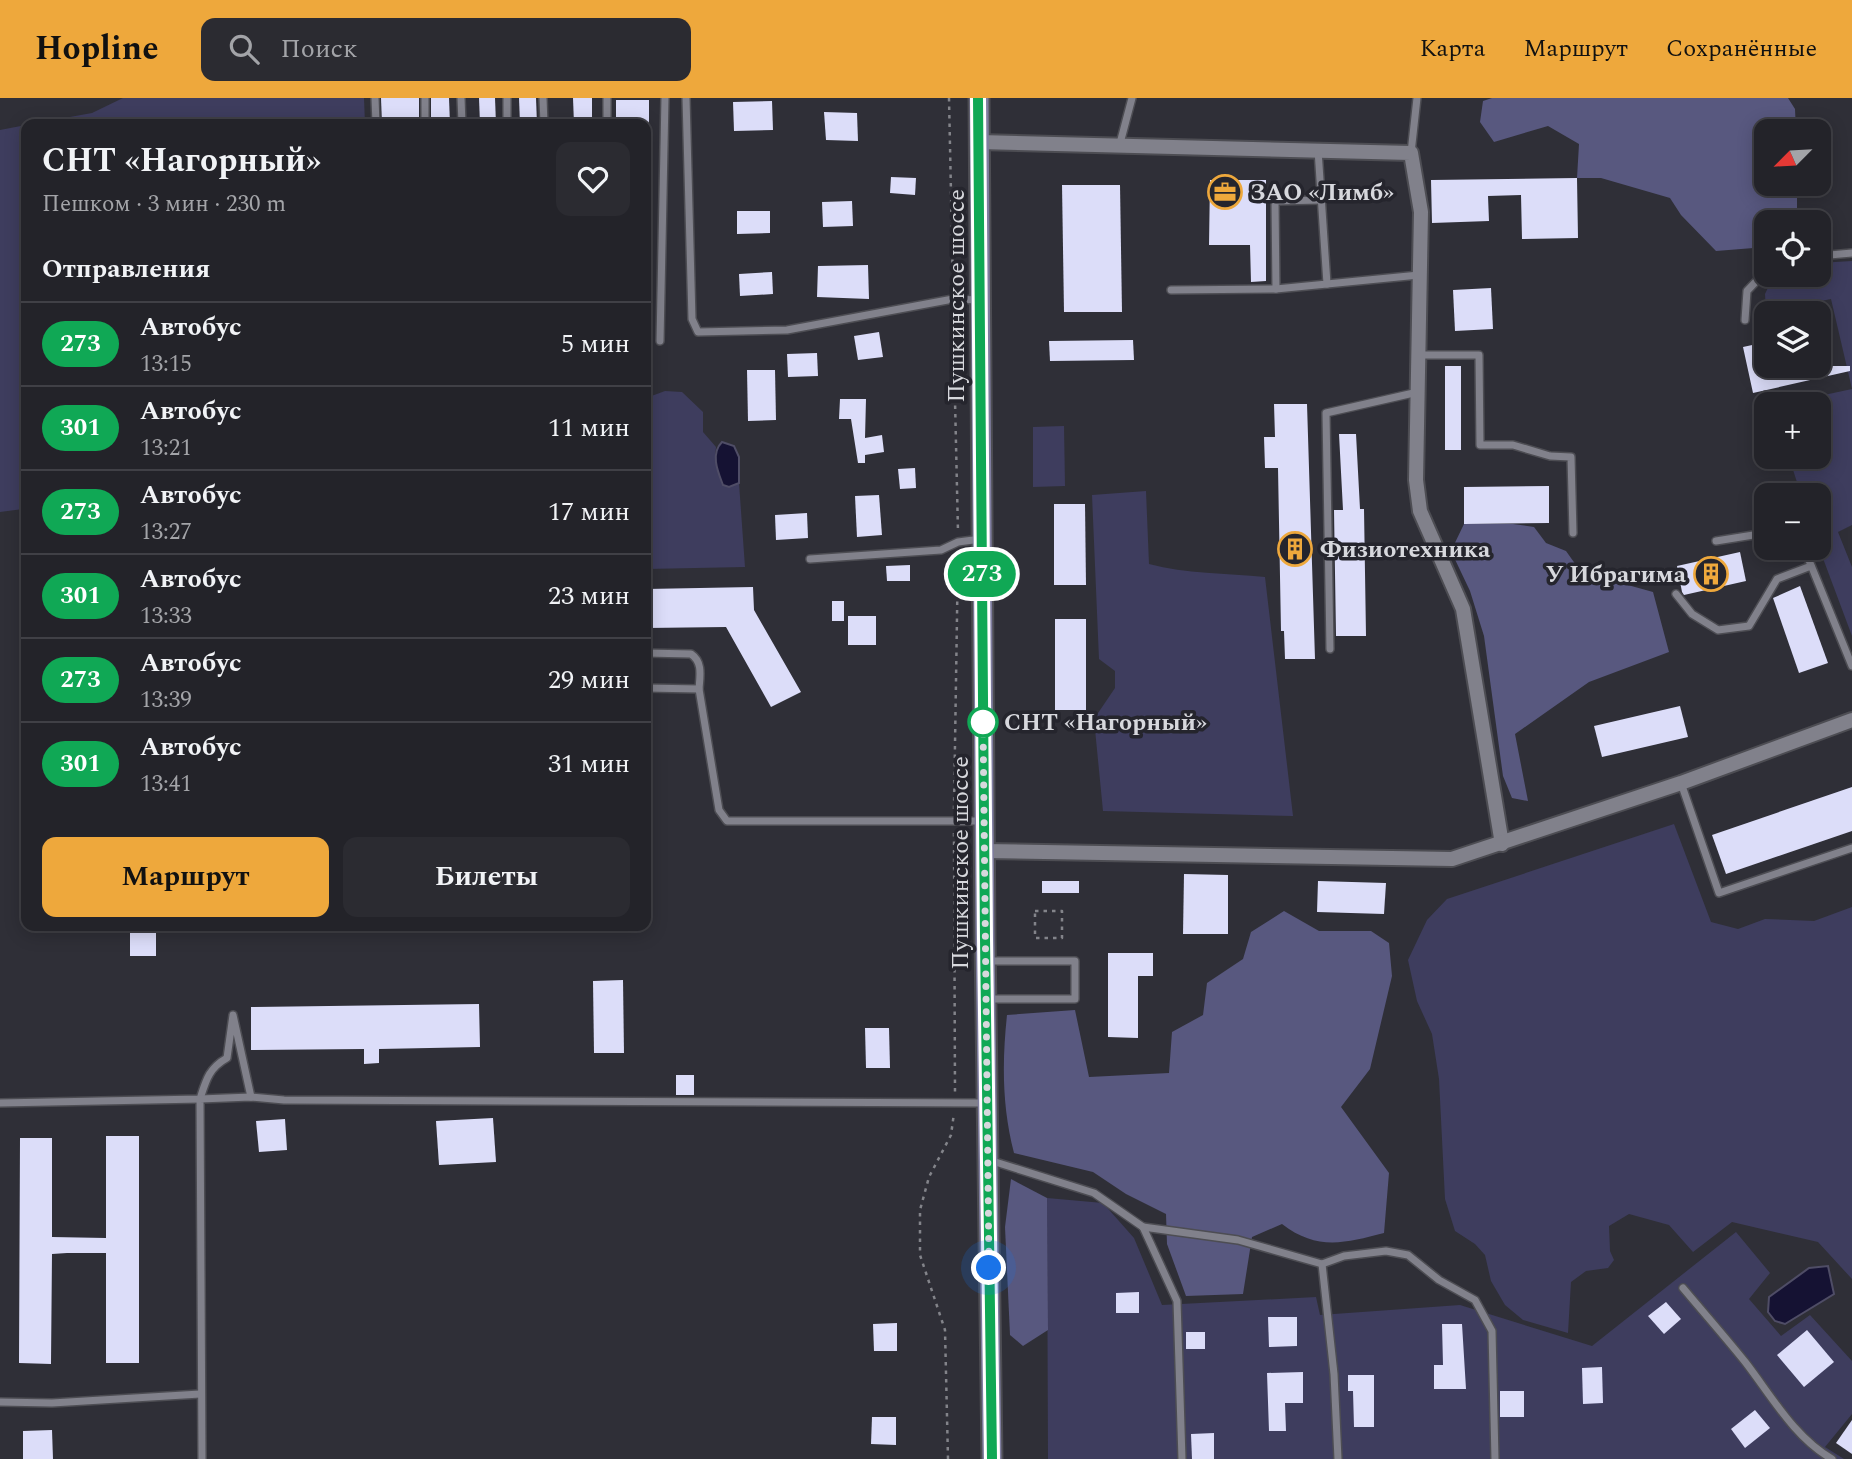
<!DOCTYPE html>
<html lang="ru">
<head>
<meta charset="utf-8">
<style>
  body { margin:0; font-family:Spectral,serif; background:#2b2b31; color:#f1f3f6; height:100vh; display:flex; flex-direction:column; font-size:26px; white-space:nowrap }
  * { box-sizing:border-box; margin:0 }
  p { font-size:23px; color:#a3a4a8 }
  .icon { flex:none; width:38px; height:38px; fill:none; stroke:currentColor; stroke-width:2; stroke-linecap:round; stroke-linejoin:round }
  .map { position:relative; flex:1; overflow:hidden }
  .panel { position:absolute; left:21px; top:21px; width:630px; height:812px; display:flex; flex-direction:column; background:#232329; border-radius:14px; box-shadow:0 4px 18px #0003,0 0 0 2px #404046 }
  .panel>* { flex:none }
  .badge { padding:0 14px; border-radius:23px; font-size:24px; line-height:46px }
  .needle { width:46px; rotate:246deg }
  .tools { position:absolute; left:1754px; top:21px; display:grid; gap:14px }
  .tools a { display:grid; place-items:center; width:77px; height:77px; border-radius:14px; background:#232329; box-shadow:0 4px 18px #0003,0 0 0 2px #404046; font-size:35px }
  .you { position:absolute; width:35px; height:35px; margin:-18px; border:5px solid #fff; border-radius:50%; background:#1a73e8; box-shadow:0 0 0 10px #1a73e833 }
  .map>.badge { position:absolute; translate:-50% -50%; box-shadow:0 0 0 4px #fff }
  h2 { padding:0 21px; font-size:26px; line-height:63px }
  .round { display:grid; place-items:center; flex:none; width:74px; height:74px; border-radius:14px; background:#2b2b31 }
  .summary { display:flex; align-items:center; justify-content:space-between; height:119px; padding:0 21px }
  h1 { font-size:33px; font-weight:700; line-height:52px }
  .cta { display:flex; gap:14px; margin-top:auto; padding:14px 21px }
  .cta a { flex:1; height:80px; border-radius:14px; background:#eea83c; color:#111; font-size:28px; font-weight:700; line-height:80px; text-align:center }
  .cta a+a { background:#2b2b31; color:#f1f3f6 }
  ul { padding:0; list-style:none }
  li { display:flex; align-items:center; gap:21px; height:84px; padding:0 21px; border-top:2px solid #404046 }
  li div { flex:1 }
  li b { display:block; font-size:26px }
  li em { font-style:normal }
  li .badge { min-width:77px; font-weight:700; text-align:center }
  header { display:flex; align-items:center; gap:42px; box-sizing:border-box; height:98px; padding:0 35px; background:#eea83c; color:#111 }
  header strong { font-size:33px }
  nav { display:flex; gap:38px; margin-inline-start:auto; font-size:24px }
  .search { width:490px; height:63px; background:#2b2b31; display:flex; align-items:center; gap:18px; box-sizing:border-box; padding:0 24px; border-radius:14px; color:#a3a4a8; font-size:26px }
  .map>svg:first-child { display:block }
  .green { fill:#3e3d5e }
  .forest { fill:#58587f }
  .water { fill:#151233; stroke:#4f4d66; stroke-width:2 }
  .building { fill:#dcddf9 }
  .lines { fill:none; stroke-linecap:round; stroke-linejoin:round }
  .lane-casing { stroke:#4d4d53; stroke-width:10 }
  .street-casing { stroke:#4d4d53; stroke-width:18 }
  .secondary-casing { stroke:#4d4d53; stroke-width:23 }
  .path { stroke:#83848a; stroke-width:2.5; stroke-dasharray:3.5 5; stroke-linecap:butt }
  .lane { stroke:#81818b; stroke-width:7 }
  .street { stroke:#81818b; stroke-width:14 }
  .secondary { stroke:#7f7d9f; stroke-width:19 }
  .line-casing { stroke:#fff; stroke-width:16 }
  .line { stroke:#10a855; stroke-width:10 }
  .walk { stroke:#d7d8dd; stroke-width:7; stroke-dasharray:0 12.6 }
  .stop-dot { fill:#fff; stroke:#10a855; stroke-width:3.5 }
  .labels { text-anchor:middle; stroke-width:7; stroke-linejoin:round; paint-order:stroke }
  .poi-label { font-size:24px; font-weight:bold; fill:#d7d8dd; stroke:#25252d; text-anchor:start }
  .street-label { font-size:24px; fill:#d7d8dd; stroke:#25252d }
  .stop-label { font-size:24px; font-weight:bold; fill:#d7d8dd; stroke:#25252d; text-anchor:start }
</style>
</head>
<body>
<header>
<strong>Hopline</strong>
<div class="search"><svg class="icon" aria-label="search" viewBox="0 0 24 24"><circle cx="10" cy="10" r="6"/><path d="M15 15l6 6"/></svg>Поиск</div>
<nav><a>Карта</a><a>Маршрут</a><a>Сохранённые</a></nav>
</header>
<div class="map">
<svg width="1852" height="1361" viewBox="0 0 1852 1361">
  <rect width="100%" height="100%" fill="#2f2f37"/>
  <g class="green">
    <path d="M123,0H364L365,26H31L92,15Z"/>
    <path d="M26,27V414L23,411L0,414V32Z"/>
    <path d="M1852,163V427L1838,434L1852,469V538L1818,447V397H1801L1789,359H1818V306H1782L1852,291L1831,201L1766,214L1765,196L1774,177H1818V165Z"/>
    <path d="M665,293L682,294L703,314V334L716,349L715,359L729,389L739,385L745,469L646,471V300Z"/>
    <path d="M1064,328L1065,388L1033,389V329Z"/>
    <path d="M1146,393L1149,466C1186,476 1226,475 1265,479L1293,718L1103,713L1094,621L1115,590V573L1099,561L1092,397Z"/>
    <path d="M1674,726L1711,824L1738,831L1765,821L1814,823L1852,809V1181L1818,1144L1732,1124L1693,1154L1669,1127L1629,1116L1609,1128L1610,1153L1614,1162L1608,1170L1586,1173L1571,1184L1568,1235L1523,1222L1505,1207L1491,1183L1485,1157L1475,1146L1455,1133L1445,1101L1439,981L1432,936L1417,903L1408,862L1427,822L1447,801Z"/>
    <path d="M1047,1100L1103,1105L1134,1140L1162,1207L1316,1199L1320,1217L1460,1207L1592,1248L1736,1134L1770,1175L1749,1201L1781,1238L1810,1217L1852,1263V1316L1825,1349L1844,1361H1048Z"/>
  </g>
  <g class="forest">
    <path d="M1492,0H1788L1795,11L1796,33H1766V86H1797V124H1766V149L1716,153L1681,117L1670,100L1601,80H1577L1579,46L1548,28L1494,44L1480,24L1483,3Z"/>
    <path d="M1464,426H1513L1534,429L1546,445L1566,453L1581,474L1653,494L1669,554L1589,584L1515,636L1528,703L1512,700L1503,678L1484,538L1470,493L1451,453Z"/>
    <path d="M1284,813L1319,833H1371L1389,845L1392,878L1370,971L1341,1009L1389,1075L1384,1135C1345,1145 1317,1153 1282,1126L1252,1139L1243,1196L1186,1198L1167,1146L1166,1116L1126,1096L1093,1074L1014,1055C1002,1009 1002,964 1007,917L1075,912L1089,979L1169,975L1172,934L1203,917L1207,885L1243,861L1251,834Z"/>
    <path d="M1011,1081L1047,1100L1048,1232L1023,1248L1010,1237L1005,1129Z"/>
  </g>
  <g class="water">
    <path d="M722,344L734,348L739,359V385L729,389L723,387C718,374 710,356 722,344Z"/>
    <path d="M1828,1168L1834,1196L1785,1226L1775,1223L1768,1214L1769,1199L1809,1170Z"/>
  </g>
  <g class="building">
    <path d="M381,0H419V26H382Z"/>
    <path d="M431,0H449L450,26H431Z"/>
    <path d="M479,0H495L496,26H480Z"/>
    <path d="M519,0H536L537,26H520Z"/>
    <path d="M573,0H592V26H574Z"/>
    <rect x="616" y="2" width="33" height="24"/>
    <path d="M772,3L773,32L734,33L733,4Z"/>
    <path d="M824,14L857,15L858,43L826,42Z"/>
    <path d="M891,79L916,80L915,97L890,95Z"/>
    <path d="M1577,80L1578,140L1522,141L1521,97L1488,98L1489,123L1432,125L1431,82Z"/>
    <path d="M1210,82H1266V183L1251,184L1250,147H1209Z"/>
    <path d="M1062,87H1120L1122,214H1064Z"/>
    <path d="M852,103L853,128L823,129L822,104Z"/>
    <path d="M737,113H770V135L737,136Z"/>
    <path d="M868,167L869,201L817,199L818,168Z"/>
    <path d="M772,174L773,196L740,198L739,176Z"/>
    <path d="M1491,190L1493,231L1455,233L1453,192Z"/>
    <path d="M1818,233H1823L1831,268H1850V273L1753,295L1743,249L1766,244V268H1818Z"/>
    <path d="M879,234L883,259L858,262L854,238Z"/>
    <path d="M1133,242L1134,262L1050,263L1049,243Z"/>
    <path d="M817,255L818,278L788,279L787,256Z"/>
    <rect x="1445" y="268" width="16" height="84"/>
    <path d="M747,272H775L776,322L748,323Z"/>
    <path d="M840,301H866L865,340L882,337L884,354L865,357V365H858L851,321H839Z"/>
    <path d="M1274,306H1307L1315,561H1285L1284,533H1281L1278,370H1265L1264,339H1275Z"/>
    <path d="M1339,336H1356L1360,411H1364L1366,538H1336L1334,412H1343Z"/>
    <path d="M915,370L916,390L900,391L898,371Z"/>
    <path d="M1549,388V425L1464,426V389Z"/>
    <path d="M879,397L882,437L857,439L855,398Z"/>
    <path d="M1054,406H1085L1086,487H1054Z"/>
    <path d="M807,415L808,440L776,442L775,417Z"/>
    <path d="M1740,454L1746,483L1684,497L1682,494L1677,468Z"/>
    <path d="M910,467V483H887L886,468Z"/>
    <path d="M1800,488L1828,565L1799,575L1773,500Z"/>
    <path d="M753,489L754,512L801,594L771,609L726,529L646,530V491Z"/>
    <rect x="832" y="503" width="12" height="20"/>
    <rect x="848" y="518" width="28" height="29"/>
    <rect x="1055" y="521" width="31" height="91"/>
    <path d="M1680,608L1688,639L1602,659L1594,628Z"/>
    <path d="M1852,689V733L1726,776L1712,737Z"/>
    <path d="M1184,776L1228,777V836H1183Z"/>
    <rect x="1042" y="783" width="37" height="12"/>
    <path d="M1318,783L1386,785L1384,816L1317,814Z"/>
    <rect x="130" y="828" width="26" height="30"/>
    <path d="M1108,855H1153V878H1138V940L1108,939Z"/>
    <path d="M623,882L624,955H594L593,883Z"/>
    <path d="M479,906L480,949L379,951V965L364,966V951L251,952V909Z"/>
    <path d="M865,930H889L890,970H866Z"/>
    <rect x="676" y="977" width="18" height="20"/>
    <path d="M493,1020L496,1064L439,1067L436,1023Z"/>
    <path d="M285,1021L287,1052L259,1054L256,1023Z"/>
    <path d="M106,1038H139V1265H106V1155H67L52,1156L51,1266L19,1265L20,1040H52V1139L106,1140Z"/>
    <path d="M1139,1194V1215H1116V1195Z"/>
    <path d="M1666,1204L1681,1221L1664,1236L1648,1218Z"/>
    <path d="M1268,1219H1297V1248L1269,1249Z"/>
    <path d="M897,1225V1253H874L873,1226Z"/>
    <path d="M1442,1226H1462L1466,1291H1434V1267H1443Z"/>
    <path d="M1807,1232L1834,1264L1804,1289L1777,1257Z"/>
    <rect x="1186" y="1234" width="19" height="17"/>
    <path d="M1602,1269L1603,1305L1583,1306L1582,1270Z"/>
    <path d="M1303,1274V1305H1285L1286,1333H1269L1267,1275Z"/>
    <path d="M1348,1277H1374V1329H1354L1353,1293H1348Z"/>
    <rect x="1500" y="1293" width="24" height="26"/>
    <path d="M1755,1312L1770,1330L1745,1350L1731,1331Z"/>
    <path d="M872,1319H896V1347L871,1346Z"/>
    <path d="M1852,1322V1356L1836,1345Z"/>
    <path d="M52,1332L53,1361H23V1333Z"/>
    <path d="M1214,1335V1361H1192L1191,1336Z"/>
  </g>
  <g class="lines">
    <g class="lane-casing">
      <g id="lane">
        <path d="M375,0L376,26"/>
        <path d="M425,0V26"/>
        <path d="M461,0L462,26"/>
        <path d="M507,0V26"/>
        <path d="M543,0L544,26"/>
        <path d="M686,0L692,221L698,234L787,232L953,201L979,202"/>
        <path d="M607,26V0"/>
        <path d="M1119,49L1132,0"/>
        <path d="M1411,55L1417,0"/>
        <path d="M1818,158L1852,155"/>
        <path d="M1327,186L1419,177"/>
        <path d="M1276,191L1275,103L1321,102"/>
        <path d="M1171,192L1276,191L1327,186L1318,52"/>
        <path d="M1745,222L1747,193L1766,173"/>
        <path d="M660,243L665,0"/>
        <path d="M1419,257H1479L1480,347H1513L1550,358L1571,359L1573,435"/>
        <path d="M1716,443L1766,435"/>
        <path d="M1804,450L1852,568"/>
        <path d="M810,461L941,452L958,444L981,441"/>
        <path d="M1676,496L1692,516L1718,532L1749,528L1777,481L1811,468"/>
        <path d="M1330,551L1326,315L1418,294"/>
        <path d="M646,555L691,556C703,564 700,578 699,591L719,712L727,723H983"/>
        <path d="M646,590L699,591"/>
        <path d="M1681,685L1719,795L1852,750"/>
        <path d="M986,863H1075V901H986"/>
        <path d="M0,1005L200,1001C206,982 209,970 227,960L233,917L251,999"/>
        <path d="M989,1062L1094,1095L1143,1129L1177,1203L1182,1361"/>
        <path d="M1143,1129L1238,1142L1322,1166L1344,1158L1386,1153L1408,1157L1439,1182L1475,1202L1492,1233L1495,1361"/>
        <path d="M1322,1166L1334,1276L1338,1361"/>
        <path d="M1683,1190C1704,1215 1726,1240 1746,1265C1772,1299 1795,1340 1832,1361"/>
        <path d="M0,1304L52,1305L200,1296"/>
        <path d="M202,1361L200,1001L251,999L284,1002L984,1005"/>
      </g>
    </g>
    <g class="street-casing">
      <g id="street">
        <path d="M979,44L1411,55L1421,114L1416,382L1420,413L1463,511L1502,746"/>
        <path d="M984,753L1452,761L1681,685L1852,622"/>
      </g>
    </g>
    <g class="secondary-casing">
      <path id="secondary" d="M979,0L985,841L992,1361"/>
    </g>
    <g class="path">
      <path d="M949,0L953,190"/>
      <path d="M953,214L958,434"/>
      <path d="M954,711L958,455"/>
      <path d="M954,735L955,994"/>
      <rect x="1035" y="813" width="27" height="27"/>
      <path d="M948,1361L945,1232L920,1157V1112L929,1079L951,1037L954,1015"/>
    </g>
    <use href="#lane" class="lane"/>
    <use href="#street" class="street"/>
    <use href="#secondary" class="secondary"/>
  </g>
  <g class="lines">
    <g class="line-casing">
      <path id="line" d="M978,0L985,841L992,1361"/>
    </g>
    <use href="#line" class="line"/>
    <path class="walk" d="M983,624L989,1170"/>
  </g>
  <defs>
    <g id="office-ring" transform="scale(1.75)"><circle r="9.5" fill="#25252d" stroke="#eea83c" stroke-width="1.5"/><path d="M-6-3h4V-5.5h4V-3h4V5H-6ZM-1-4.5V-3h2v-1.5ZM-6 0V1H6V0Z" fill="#eea83c"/></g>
    <g id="building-ring" transform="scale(1.75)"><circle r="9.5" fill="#25252d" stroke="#eea83c" stroke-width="1.5"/><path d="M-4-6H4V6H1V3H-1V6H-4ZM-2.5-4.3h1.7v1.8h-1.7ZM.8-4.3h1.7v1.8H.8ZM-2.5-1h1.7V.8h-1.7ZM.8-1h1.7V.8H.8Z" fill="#eea83c"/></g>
  </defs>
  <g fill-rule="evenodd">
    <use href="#office-ring" x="1225" y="94"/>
    <use href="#building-ring" x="1295" y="451"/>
    <use href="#building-ring" x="1711" y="476"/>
  </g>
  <circle class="stop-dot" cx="983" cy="624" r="14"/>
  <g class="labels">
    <g class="poi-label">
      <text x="1250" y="102">ЗАО «Лимб»</text>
      <text x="1320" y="459">Физиотехника</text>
      <text x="1686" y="484" text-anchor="end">У Ибрагима</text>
    </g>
    <g class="street-label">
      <text transform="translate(956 198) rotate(-90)" y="8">Пушкинское шоссе</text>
      <text transform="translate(960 765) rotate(-90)" y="8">Пушкинское шоссе</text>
    </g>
    <g class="stop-label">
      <text x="1004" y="632">СНТ «Нагорный»</text>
    </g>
  </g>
</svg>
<div class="tools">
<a><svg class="needle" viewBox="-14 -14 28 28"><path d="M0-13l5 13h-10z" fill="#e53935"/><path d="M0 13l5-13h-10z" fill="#a3a4a8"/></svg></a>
<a><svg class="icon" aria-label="locate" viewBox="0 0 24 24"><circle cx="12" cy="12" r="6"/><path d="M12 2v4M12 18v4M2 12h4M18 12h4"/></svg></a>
<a><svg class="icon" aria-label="layers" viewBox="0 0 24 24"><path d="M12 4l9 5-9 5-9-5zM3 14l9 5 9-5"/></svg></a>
<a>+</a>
<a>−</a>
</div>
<div class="you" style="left:989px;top:1170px"></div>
<b class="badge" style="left:982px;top:476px;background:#10a855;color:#fff">273</b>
<section class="panel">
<div class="summary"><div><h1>СНТ «Нагорный»</h1><p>Пешком · 3 мин · 230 m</p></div><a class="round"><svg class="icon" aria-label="heart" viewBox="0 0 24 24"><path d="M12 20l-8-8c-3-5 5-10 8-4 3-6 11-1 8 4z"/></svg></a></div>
<h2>Отправления</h2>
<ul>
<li><span class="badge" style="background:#10a855;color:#fff">273</span><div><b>Автобус</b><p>13:15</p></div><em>5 мин</em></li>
<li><span class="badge" style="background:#10a855;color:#fff">301</span><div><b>Автобус</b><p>13:21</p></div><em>11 мин</em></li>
<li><span class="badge" style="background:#10a855;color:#fff">273</span><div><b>Автобус</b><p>13:27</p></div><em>17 мин</em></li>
<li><span class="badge" style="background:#10a855;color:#fff">301</span><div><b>Автобус</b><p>13:33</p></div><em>23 мин</em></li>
<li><span class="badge" style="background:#10a855;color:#fff">273</span><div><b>Автобус</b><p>13:39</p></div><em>29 мин</em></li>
<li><span class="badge" style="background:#10a855;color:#fff">301</span><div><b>Автобус</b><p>13:41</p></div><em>31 мин</em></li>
</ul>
<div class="cta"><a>Маршрут</a><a>Билеты</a></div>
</section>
</div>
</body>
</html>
